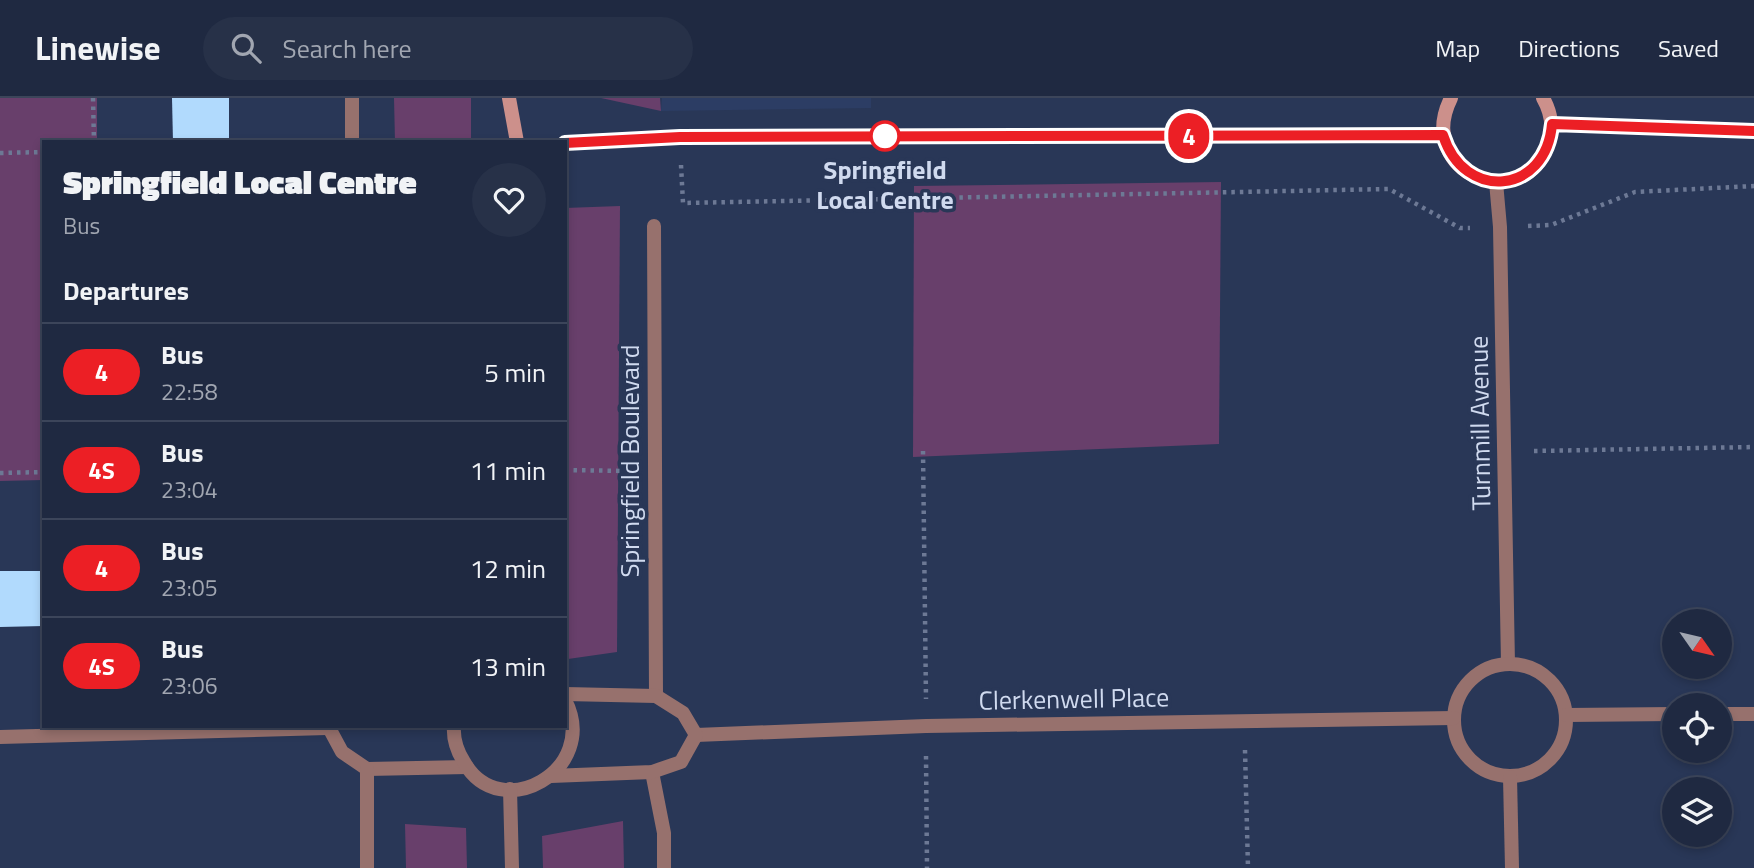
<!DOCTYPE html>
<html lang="en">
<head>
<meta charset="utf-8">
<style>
  body { margin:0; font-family:"Titillium Web",sans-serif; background:#273148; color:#f1f3f6; height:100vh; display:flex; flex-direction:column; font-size:26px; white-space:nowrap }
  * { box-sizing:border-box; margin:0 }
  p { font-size:23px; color:#a1a6b1 }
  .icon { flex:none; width:38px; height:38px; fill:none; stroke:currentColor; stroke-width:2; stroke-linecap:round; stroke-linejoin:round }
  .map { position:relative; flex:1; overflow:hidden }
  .panel { position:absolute; left:42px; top:42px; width:525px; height:588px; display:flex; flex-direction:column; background:#1f2941; border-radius:0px; box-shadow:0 4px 10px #0003,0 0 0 2px #3c455a }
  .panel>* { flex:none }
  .badge { padding:0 14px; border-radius:23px; font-size:24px; line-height:46px }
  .needle { width:46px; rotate:124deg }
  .fabs { position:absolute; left:1662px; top:511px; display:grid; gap:14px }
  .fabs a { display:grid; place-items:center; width:70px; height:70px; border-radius:50%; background:#1f2941; box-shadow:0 4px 10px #0003,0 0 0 2px #3c455a; font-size:35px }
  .map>.badge { position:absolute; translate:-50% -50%; box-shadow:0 0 0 4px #fff }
  h2 { padding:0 21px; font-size:26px; line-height:63px }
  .round { display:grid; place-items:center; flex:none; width:74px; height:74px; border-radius:37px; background:#273148 }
  .headline { display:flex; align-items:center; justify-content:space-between; height:119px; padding:0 21px }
  h1 { font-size:33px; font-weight:800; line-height:52px }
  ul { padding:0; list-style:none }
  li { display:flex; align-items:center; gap:21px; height:98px; padding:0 21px; border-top:2px solid #3c455a }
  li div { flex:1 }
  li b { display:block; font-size:26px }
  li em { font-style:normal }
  li .badge { min-width:77px; font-weight:700; text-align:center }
  header { display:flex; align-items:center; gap:42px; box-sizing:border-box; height:98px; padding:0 35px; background:#1f2941; border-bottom:2px solid #3c455a }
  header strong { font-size:33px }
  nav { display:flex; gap:38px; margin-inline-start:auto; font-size:24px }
  .search { width:490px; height:63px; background:#273148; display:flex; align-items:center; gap:18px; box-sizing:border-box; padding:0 24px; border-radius:38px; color:#a1a6b1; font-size:26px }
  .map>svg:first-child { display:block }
  .built { fill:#2c3d64 }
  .green { fill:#683f6b }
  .building { fill:#b1dafd }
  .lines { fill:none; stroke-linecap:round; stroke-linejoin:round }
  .path { stroke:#6d7995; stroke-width:4.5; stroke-dasharray:3.5 5; stroke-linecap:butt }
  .street { stroke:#97716d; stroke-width:14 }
  .secondary { stroke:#cc908b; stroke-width:14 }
  .line-casing { stroke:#fff; stroke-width:16 }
  .line { stroke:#ec1f25; stroke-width:10 }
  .stop-dot { fill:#fff; stroke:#ec1f25; stroke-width:3.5 }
  .labels { text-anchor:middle; stroke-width:7; stroke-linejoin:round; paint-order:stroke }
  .stop-label { font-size:26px; font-weight:bold; fill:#d0daef; stroke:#293757 }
  .street-label { font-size:26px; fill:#d0daef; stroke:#293757 }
</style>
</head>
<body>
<header>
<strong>Linewise</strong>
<div class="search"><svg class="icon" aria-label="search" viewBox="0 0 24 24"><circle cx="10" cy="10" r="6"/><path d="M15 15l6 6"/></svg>Search here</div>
<nav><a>Map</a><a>Directions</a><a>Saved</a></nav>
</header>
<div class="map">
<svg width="1754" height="770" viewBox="0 0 1754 770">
  <rect width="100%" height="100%" fill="#293757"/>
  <path class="built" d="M662,0H871V10L661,13Z"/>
  <g class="green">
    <path d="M0,0H97V44H44V382L0,383Z"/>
    <path d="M394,0H471V44H395Z"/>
    <path d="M601,0H660L661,13Z"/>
    <path d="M1221,84L1219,346L913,359L914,88Z"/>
    <path d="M620,108L617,554L568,561L565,559V110Z"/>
    <path d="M623,723L624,770H543L542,738Z"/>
    <path d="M405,726L466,730L467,770H406Z"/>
  </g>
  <g class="building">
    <path d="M172,0H229V44H173Z"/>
    <path d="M0,473H44V528L0,529Z"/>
  </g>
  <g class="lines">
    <g class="path">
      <path d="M93,0L94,44"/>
      <path d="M0,55L44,54"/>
      <path d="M681,67L683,105L1389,91L1460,130H1470"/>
      <path d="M1528,128L1551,127L1635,94L1754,88"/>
      <path d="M923,353L926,601"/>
      <path d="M1534,353L1754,349"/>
      <path d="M565,372L627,373"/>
      <path d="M0,375L44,374"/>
      <path d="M1245,652L1248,770"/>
      <path d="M926,658L927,770"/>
    </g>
    <g class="street">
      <path d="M352,0V44"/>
      <path d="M1496,84L1500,129L1508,566"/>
      <path d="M654,128L656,598"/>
      <circle cx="1510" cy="622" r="56"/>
      <path d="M1720,616H1754"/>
      <path d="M1566,617L1675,616"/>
      <path d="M328,628L342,654L367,671L467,669"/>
      <path d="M454,628C453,641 457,653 464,664C500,728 601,672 565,602"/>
      <path d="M696,637L926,628L1454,620"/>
      <path d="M0,639L327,630"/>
      <path d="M367,671V770"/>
      <path d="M652,674L664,735V770"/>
      <path d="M551,678L652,674L681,664L696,637L683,615L656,598L565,596"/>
      <path d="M1510,679L1512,770"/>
      <path d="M510,691L512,770"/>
    </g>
    <g class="secondary">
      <path d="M509,0L517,44"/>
      <path d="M1451,0C1414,74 1521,119 1548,47C1554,31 1551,14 1543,0"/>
      <path d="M1552,26L1754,33"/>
      <path d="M565,45L680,39L1443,37"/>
    </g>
  </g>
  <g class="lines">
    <g class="line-casing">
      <path id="line" d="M565,45L680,39L1443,37C1464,104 1546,97 1552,26L1754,33"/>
    </g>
    <use href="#line" class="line"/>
  </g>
  <circle class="stop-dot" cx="885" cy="38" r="14"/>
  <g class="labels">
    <g class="stop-label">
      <text x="885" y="81">Springfield<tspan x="885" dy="30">Local Centre</tspan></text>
    </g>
    <g class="street-label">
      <text transform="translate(1480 325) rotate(-91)" y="9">Turnmill Avenue</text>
      <text transform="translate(630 363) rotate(-90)" y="9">Springfield Boulevard</text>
      <text transform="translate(1074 601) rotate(-1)" y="9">Clerkenwell Place</text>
    </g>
  </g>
</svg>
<div class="fabs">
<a><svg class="needle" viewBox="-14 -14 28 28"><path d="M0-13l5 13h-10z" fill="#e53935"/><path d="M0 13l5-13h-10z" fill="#a1a6b1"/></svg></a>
<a><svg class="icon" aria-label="locate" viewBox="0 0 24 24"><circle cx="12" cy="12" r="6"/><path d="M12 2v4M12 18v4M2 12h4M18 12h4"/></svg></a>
<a><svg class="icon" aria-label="layers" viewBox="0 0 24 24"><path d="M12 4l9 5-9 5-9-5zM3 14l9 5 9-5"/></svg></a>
</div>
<b class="badge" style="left:1189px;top:38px;background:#ec1f25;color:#fff">4</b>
<section class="panel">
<div class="headline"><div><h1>Springfield Local Centre</h1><p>Bus</p></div><a class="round"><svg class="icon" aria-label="heart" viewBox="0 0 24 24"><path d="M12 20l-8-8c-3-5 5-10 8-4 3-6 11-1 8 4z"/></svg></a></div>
<h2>Departures</h2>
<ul>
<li><span class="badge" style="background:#ec1f25;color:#fff">4</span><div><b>Bus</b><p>22:58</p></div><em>5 min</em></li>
<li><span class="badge" style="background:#ec1f25;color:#fff">4S</span><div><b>Bus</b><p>23:04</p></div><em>11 min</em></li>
<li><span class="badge" style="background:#ec1f25;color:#fff">4</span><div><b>Bus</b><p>23:05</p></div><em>12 min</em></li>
<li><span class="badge" style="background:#ec1f25;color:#fff">4S</span><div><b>Bus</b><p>23:06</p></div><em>13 min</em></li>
</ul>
</section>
</div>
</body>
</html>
